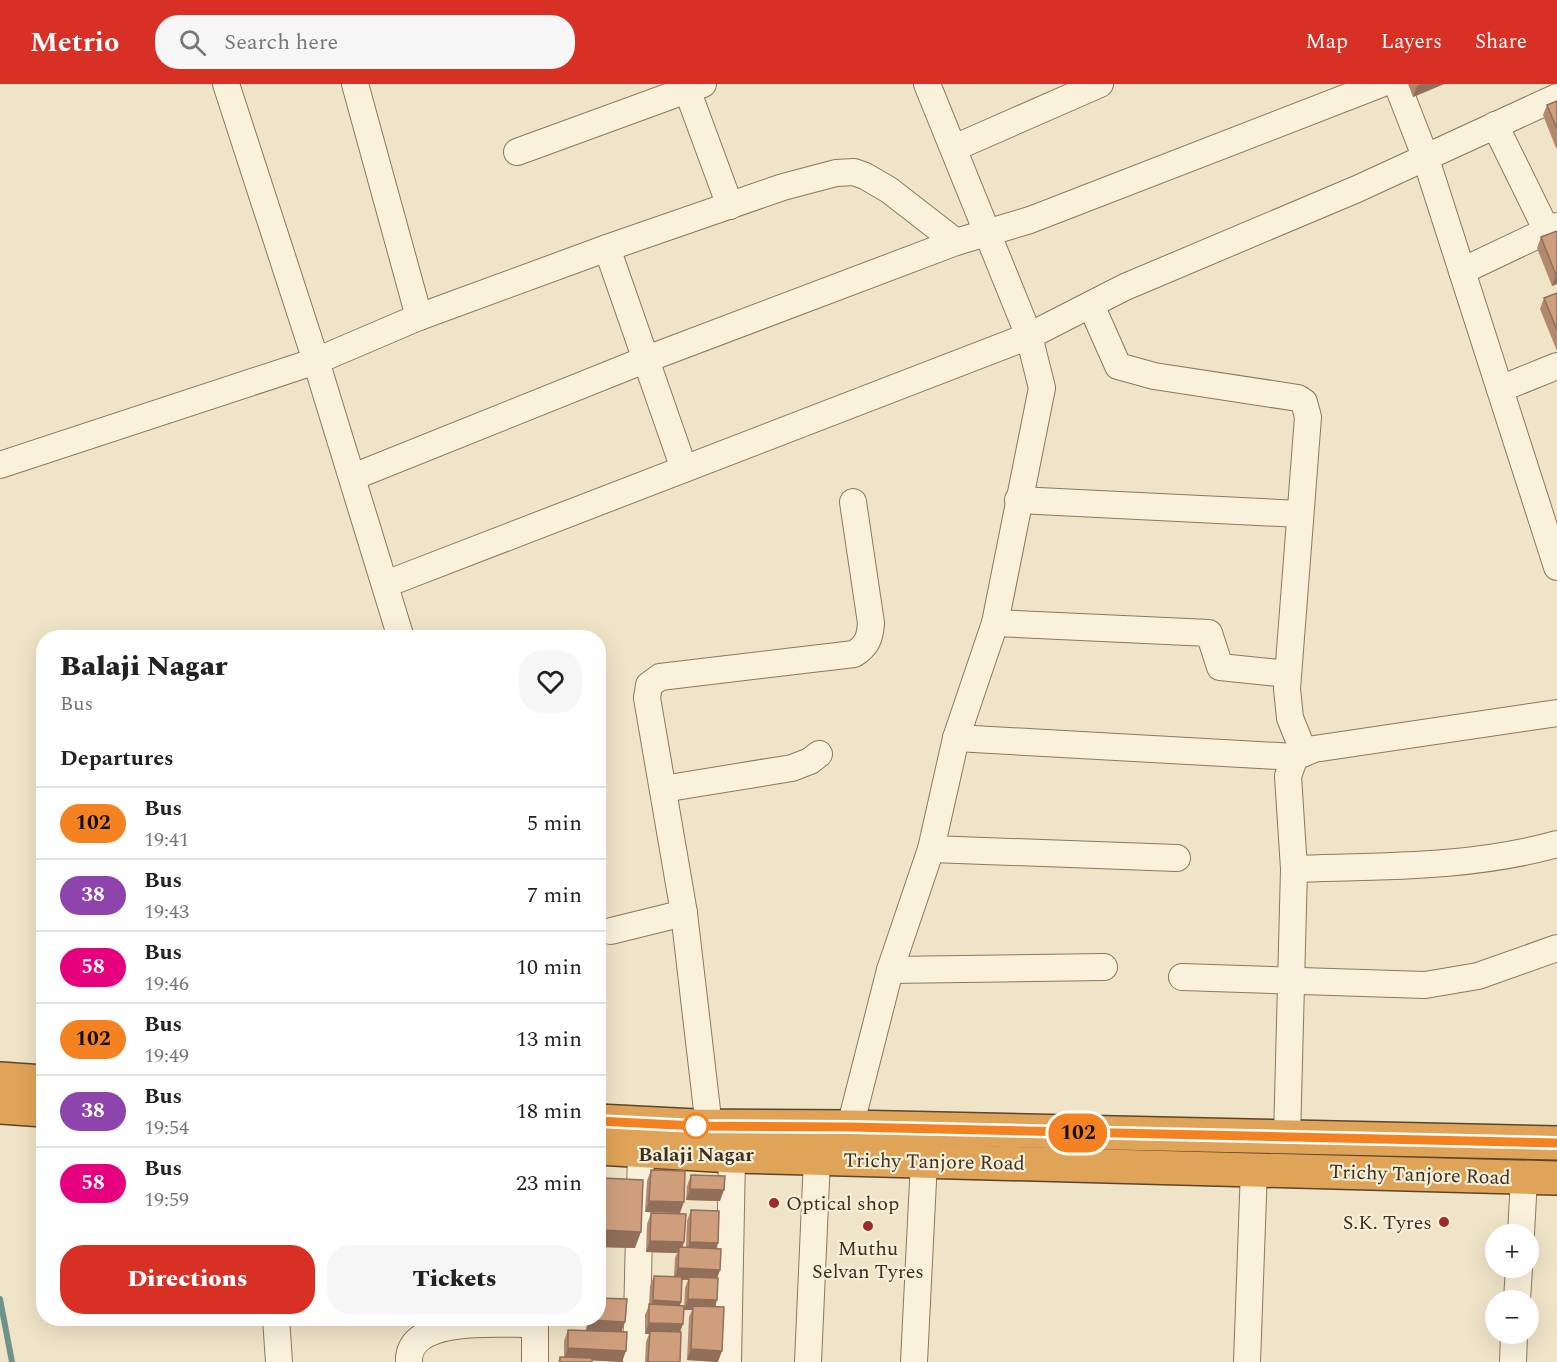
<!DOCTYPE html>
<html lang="en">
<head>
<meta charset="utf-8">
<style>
  body { margin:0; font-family:Spectral,serif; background:#f6f6f6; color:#222; height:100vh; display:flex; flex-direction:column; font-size:22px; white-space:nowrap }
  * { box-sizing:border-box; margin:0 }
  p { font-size:20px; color:#767676 }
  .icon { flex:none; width:33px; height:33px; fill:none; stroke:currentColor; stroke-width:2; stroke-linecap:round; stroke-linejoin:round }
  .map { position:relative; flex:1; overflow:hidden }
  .panel { position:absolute; left:36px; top:546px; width:570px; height:696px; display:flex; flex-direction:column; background:#fff; border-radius:24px; box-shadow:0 6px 24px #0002 }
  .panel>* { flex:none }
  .badge { padding:0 12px; border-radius:20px; font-size:21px; line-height:39px }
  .tools { position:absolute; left:1485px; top:1140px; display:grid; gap:12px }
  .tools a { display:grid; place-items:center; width:54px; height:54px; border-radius:50%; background:#fff; box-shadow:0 6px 24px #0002; font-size:30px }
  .map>.badge { position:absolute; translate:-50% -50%; box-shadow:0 0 0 3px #fff }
  h2 { padding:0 24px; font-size:22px; line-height:54px }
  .round { display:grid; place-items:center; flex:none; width:63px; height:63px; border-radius:24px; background:#f6f6f6 }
  .headline { display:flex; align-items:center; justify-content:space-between; height:102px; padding:0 24px }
  h1 { font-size:28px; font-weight:800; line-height:45px }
  .action { display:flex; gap:12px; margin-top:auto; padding:12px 24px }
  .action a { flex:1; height:69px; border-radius:24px; background:#d93025; color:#fff; font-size:24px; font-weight:800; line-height:69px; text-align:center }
  .action a+a { background:#f6f6f6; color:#222 }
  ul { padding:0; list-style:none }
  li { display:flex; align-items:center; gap:18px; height:72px; padding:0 24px; border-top:2px solid #e0e0e0 }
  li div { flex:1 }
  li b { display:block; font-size:22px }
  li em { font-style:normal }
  li .badge { min-width:66px; font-weight:700; text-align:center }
  header { display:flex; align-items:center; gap:36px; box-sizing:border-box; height:84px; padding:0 30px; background:#d93025; color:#fff }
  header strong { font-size:28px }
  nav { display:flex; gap:33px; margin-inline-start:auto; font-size:21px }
  .search { width:420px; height:54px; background:#f6f6f6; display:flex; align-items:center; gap:15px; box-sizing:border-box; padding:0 21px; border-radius:24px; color:#767676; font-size:22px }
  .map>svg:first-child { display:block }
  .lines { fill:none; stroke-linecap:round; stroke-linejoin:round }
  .stream { stroke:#6f938a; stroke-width:6 }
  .minor-casing { stroke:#8d765c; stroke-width:28 }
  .highway-casing { stroke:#5b4430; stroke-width:36 }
  .minor { stroke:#faf1dc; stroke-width:26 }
  .highway { stroke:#e0a458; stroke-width:33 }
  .wall { fill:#b2896c }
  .shaded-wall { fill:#916f58 }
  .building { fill:#cf9f7d; stroke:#916f58; stroke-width:1.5 }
  .line-casing { stroke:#fff; stroke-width:14 }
  .line { stroke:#f58220; stroke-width:9 }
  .stop-dot { fill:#fff; stroke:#f58220; stroke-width:3 }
  .poi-dot { fill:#9e2a2b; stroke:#f7eed8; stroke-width:2 }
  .labels { text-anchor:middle; stroke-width:4.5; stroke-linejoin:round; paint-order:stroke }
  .stop-label { font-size:20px; font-weight:bold; fill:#3d2e20; stroke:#f7eed8 }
  .street-label { font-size:20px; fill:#3d2e20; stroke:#f7eed8 }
  .poi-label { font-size:20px; fill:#3d2e20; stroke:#f7eed8; text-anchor:start }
</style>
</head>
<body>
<header>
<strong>Metrio</strong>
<div class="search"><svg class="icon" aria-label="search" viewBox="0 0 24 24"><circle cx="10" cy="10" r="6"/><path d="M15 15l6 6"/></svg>Search here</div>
<nav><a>Map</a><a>Layers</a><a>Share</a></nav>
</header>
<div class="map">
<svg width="1557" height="1278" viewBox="0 0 1557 1278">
  <rect width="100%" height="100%" fill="#f0e4c8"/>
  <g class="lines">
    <path class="stream" d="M0,1215L12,1278"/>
    <g class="minor-casing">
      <g id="minor">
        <path d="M226,0L316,277L401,554"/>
        <path d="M355,0L419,233"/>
        <path d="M685,0L730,122"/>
        <path d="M1397,0L1425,72L1557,483"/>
        <path d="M1495,41L1547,147"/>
        <path d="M954,64L1100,0"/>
        <path d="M517,68L703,0"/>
        <path d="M607,164L684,385"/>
        <path d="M1462,187L1557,142"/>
        <path d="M1091,221L1118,282L1154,292L1298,314L1304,318L1308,333L1287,605L1290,634L1304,669"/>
        <path d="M1500,305L1557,282"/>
        <path d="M0,381L316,277L419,233L607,164L783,103L836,89L854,88L865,92L889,106L956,158"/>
        <path d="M353,393L647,275L956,158L1030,136L1381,0"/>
        <path d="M1018,416L1300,430"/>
        <path d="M386,500L1029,252L1125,203L1357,105L1557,13"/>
        <path d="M995,539L1209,549L1220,583L1288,590"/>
        <path d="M956,654L1295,673"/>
        <path d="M663,705L792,684L810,677L819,670"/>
        <path d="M931,765L1177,774"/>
        <path d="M1294,785C1382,782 1472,784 1557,760"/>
        <path d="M611,847L684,829"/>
        <path d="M890,886L1104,883"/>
        <path d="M1182,893L1425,901L1478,892L1557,864"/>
        <path d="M709,1043L684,829L647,614L649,601L660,593L854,570C867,562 870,554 871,539L853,418"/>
        <path d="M850,1043L890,886L931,765L956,654L995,539L1042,304L1029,252L927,0"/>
        <path d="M1287,1054L1294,785L1288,692L1295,673L1314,665L1557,629"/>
        <path d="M1521,1150L1524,1094"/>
        <path d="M1517,1216L1519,1184"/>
        <path d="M276,1234L279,1278"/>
        <path d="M535,1234V1278"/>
        <path d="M409,1278C407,1230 503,1241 535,1240"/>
        <path d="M636,1278L641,1067"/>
        <path d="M728,1278L732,1072"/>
        <path d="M808,1278L817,1075"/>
        <path d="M914,1278L924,1077"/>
        <path d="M1247,1278L1254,1085"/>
        <path d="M1513,1278L1514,1250"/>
      </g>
    </g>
    <g class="highway-casing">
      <g id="highway">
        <path d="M0,995L44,998"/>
        <path d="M0,1023L44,1026"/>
        <path d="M598,1037L696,1042L850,1043L1557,1059"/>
        <path d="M598,1064L732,1072L1557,1094"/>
      </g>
    </g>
    <use href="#minor" class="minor"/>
    <use href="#highway" class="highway"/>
  </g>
  <g class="wall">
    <path d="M1408,0H1444L1413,13Z"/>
    <path d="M1557,17V64H1556L1543,31L1547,21Z"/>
    <path d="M1557,147V200L1552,202L1537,164L1541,153Z"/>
    <path d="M1557,209V267L1540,225L1544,214Z"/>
    <path d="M651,1086L680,1129L645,1128L647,1097Z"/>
    <path d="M691,1091L720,1117L686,1116L687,1102Z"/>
    <path d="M603,1094L635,1164L598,1163V1107Z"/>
    <path d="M691,1126L716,1164L720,1186L717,1194L715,1222L718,1278L687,1276L689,1233L692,1226H684L685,1204L688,1196H682L681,1218L680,1221V1278H645L646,1258L649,1250H645V1231L649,1221L650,1202L654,1192H674L675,1174L677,1169L646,1168L647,1140L651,1129L683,1163H686L687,1137Z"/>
    <path d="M587,1234H598L622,1248V1278L592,1276V1278H558L560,1273H564V1257L568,1246H586Z"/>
  </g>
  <g class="shaded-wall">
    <path d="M1421,0H1444L1413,13L1417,2Z"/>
    <path d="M1556,191H1557V200L1552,202Z"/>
    <path d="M690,1105L724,1106L720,1117L686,1116Z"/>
    <path d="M649,1117L684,1118L680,1129L645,1128Z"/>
    <path d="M601,1146L641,1148L635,1164L598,1163V1153Z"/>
    <path d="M650,1157L684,1158L681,1169L679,1163L677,1169L646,1168Z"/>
    <path d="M690,1158L718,1159L714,1170L686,1169Z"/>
    <path d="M678,1184L720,1186L716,1197L689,1193L688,1196L674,1195Z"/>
    <path d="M688,1215L717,1216L713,1227L693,1222L692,1226H684Z"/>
    <path d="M653,1216L681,1218L677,1229L649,1227Z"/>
    <path d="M590,1236L625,1238L621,1249L586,1247Z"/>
    <path d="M649,1239L683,1240L679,1251L650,1247L649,1250H645Z"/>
    <path d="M568,1264L626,1267L622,1278L564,1275Z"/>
    <path d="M691,1265L722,1267L718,1278L687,1276Z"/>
  </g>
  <g class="building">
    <path d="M1557,17V45L1547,21Z"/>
    <path d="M1557,147V191H1556L1541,153Z"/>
    <path d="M1557,209V246L1544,214Z"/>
    <path d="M651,1086L685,1087L684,1118L649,1117Z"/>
    <path d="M691,1091L725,1092L724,1106L690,1105Z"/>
    <path d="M603,1094L643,1096L641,1148L601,1146Z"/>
    <path d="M691,1126L719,1127L718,1159L690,1158Z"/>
    <path d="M651,1129L686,1130L684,1158L650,1157Z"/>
    <path d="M679,1163L721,1165L720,1186L678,1184Z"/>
    <path d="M654,1192L682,1193L681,1218L653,1216Z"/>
    <path d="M689,1193L718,1194L717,1216L688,1215Z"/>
    <path d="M598,1214L627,1215L625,1238L590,1236V1234H598Z"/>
    <path d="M649,1220L684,1222L683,1240L649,1239Z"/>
    <path d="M693,1222L724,1223L722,1267L691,1265Z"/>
    <path d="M568,1246L627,1248L626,1267L568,1264Z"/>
    <path d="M650,1247L681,1248L680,1278H648Z"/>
    <path d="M560,1273L592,1274V1278H560Z"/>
  </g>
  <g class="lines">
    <g class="line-casing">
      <path id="line" d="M598,1037L696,1042L850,1043L1557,1059"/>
    </g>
    <use href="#line" class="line"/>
  </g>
  <circle class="stop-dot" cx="696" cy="1042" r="12"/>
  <g class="poi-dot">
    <circle cx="774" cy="1119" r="6"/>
    <circle cx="1444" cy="1138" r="6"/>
    <circle cx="868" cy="1142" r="6"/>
  </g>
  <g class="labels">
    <g class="stop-label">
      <text x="696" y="1077">Balaji Nagar</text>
    </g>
    <g class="street-label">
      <text transform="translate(934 1077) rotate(1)" y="7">Trichy Tanjore Road</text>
      <text transform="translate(1420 1090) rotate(2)" y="7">Trichy Tanjore Road</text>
    </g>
    <g class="poi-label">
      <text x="786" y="1126">Optical shop</text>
      <text x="1432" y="1145" text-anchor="end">S.K. Tyres</text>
      <text x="868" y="1171" text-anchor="middle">Muthu<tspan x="868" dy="23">Selvan Tyres</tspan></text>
    </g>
  </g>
</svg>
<div class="tools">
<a>+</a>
<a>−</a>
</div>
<b class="badge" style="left:1078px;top:1049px;background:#f58220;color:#111">102</b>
<section class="panel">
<div class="headline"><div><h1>Balaji Nagar</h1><p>Bus</p></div><a class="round"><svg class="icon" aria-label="heart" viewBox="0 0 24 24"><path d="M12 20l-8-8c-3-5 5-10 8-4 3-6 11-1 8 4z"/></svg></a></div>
<h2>Departures</h2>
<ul>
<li><span class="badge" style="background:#f58220;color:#111">102</span><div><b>Bus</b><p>19:41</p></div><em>5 min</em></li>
<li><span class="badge" style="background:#8e44ad;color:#fff">38</span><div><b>Bus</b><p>19:43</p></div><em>7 min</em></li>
<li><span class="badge" style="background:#e6007e;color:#fff">58</span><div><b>Bus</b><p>19:46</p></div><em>10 min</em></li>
<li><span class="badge" style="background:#f58220;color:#111">102</span><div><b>Bus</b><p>19:49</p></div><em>13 min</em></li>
<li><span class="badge" style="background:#8e44ad;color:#fff">38</span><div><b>Bus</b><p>19:54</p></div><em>18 min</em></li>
<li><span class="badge" style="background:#e6007e;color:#fff">58</span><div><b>Bus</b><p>19:59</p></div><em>23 min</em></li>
</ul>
<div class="action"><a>Directions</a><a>Tickets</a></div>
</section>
</div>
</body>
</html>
